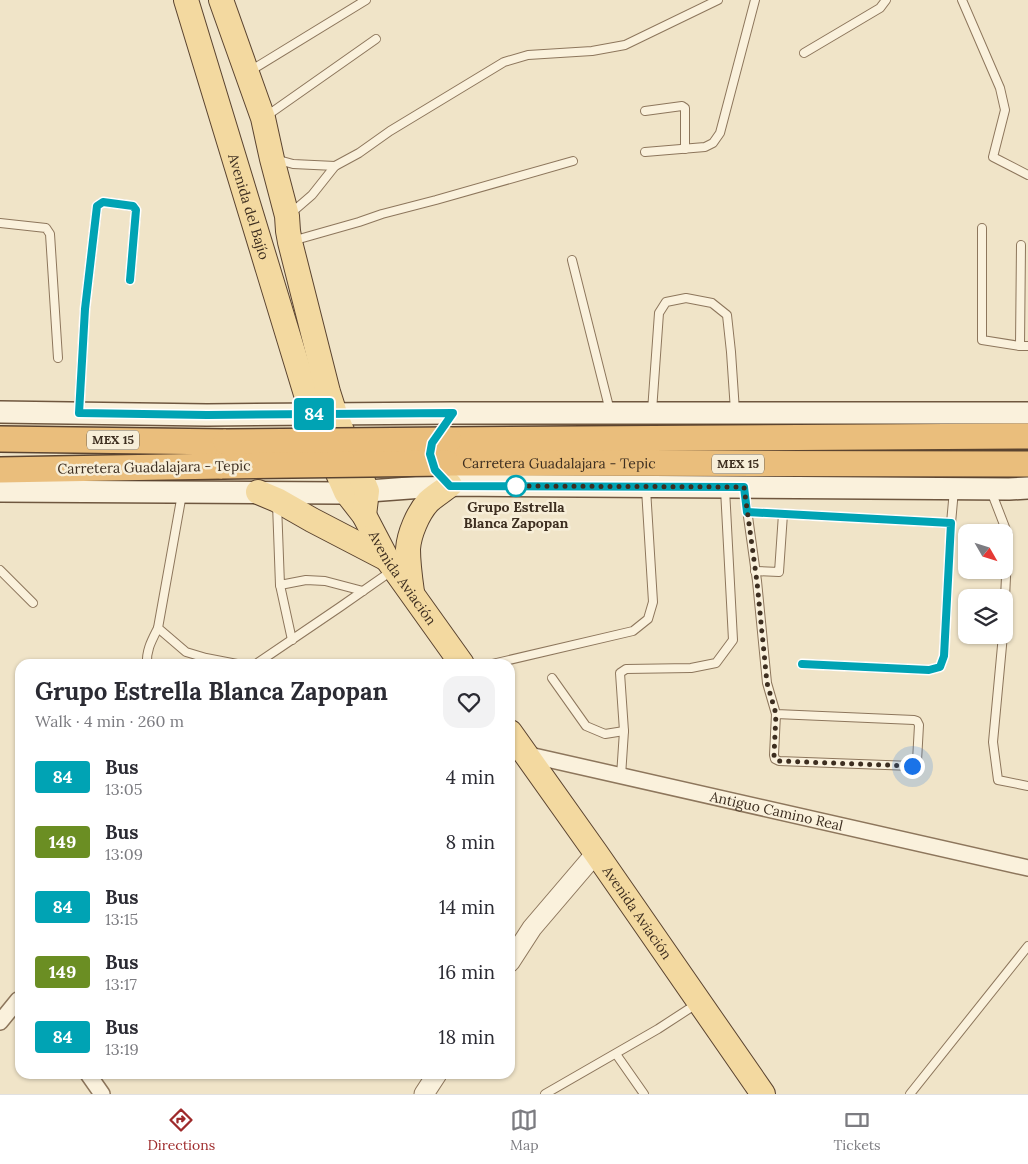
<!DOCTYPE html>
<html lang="en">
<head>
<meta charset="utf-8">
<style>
  body { margin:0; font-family:Lora,serif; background:#f2f2f3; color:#2b2b33; height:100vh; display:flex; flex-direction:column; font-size:19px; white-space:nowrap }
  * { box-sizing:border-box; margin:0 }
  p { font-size:16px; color:#7c7c81 }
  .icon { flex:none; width:28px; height:28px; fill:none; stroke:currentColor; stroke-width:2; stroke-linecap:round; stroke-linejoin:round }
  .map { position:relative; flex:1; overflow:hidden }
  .drawer { position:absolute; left:15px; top:659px; width:500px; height:420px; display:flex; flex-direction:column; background:#fff; border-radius:15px; box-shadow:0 1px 4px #0004 }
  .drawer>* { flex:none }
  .badge { padding:0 10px; border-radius:4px; font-size:18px; line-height:32px }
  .needle { width:32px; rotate:129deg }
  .tools { position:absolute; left:958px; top:524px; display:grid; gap:10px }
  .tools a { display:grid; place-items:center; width:55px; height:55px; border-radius:10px; background:#fff; box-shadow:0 1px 4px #0004; font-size:25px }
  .you { position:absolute; width:25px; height:25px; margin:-12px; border:4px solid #fff; border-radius:50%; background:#1a73e8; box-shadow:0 0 0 8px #1a73e833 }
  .map>.badge { position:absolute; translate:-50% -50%; box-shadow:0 0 0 2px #fff }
  .round { display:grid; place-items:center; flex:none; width:52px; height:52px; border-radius:15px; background:#f2f2f3 }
  .summary { display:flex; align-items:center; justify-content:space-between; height:85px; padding:0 20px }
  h1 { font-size:24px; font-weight:700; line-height:38px }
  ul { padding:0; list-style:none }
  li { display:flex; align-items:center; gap:15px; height:65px; padding:0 20px }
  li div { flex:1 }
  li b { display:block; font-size:19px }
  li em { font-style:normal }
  li .badge { min-width:55px; font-weight:700; text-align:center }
  .menu { display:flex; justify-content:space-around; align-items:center; height:70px; border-top:1px solid #e1e1e2; background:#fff; font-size:14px; color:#7c7c81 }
  .menu a { display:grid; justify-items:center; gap:2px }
  .menu .current { color:#9e2a2b }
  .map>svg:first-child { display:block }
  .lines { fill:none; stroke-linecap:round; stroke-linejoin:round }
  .service-casing { stroke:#8d765c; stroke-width:10 }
  .minor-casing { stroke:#8d765c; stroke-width:18 }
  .tertiary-casing { stroke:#8d765c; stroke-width:21 }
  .secondary-casing { stroke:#6f573f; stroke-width:24 }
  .primary-casing { stroke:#5b4430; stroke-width:26 }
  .trunk-casing { stroke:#5b4430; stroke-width:28 }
  .service { stroke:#faf1dc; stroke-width:8 }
  .minor { stroke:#faf1dc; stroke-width:15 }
  .tertiary { stroke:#faf1dc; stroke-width:19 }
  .secondary { stroke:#faf1dc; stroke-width:21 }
  .primary { stroke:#f3d9a0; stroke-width:24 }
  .trunk { stroke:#eabe7c; stroke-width:25 }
  .trunk-bridge-casing { stroke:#5b4430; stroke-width:28; stroke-linecap:butt }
  .trunk-bridge { stroke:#eabe7c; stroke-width:25 }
  .line-casing { stroke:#fff; stroke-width:11 }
  .line { stroke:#00a3b4; stroke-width:8 }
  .walk { stroke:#3d2e20; stroke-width:5; stroke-dasharray:0 9 }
  .stop-dot { fill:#fff; stroke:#00a3b4; stroke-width:2.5 }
  .labels { text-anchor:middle; stroke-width:5; stroke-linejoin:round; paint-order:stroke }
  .shield { fill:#f7eed8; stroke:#756857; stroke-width:1 }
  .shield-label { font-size:12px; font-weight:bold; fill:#3d2e20 }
  .street-label { font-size:14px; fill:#3d2e20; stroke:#f7eed8 }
  .stop-label { font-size:14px; font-weight:bold; fill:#3d2e20; stroke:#f7eed8 }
</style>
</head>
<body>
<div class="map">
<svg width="1028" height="1094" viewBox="0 0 1028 1094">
  <rect width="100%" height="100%" fill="#f0e4c8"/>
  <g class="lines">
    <g class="service-casing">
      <g id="service">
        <path d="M962,0L1000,88L1005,110L993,157L1028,175"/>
        <path d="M804,53L880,8L886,0"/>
        <path d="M250,71L366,0"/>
        <path d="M645,111L682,106L685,108V149"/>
        <path d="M265,117L376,39"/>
        <path d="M645,152L705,147L713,143L720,133L755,0"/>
        <path d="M275,159L293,164L335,166"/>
        <path d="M290,214L312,195L335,166L359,153L390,131L504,62L528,55L592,51L625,45L718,0"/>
        <path d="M0,223L46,228L50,234L58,358"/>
        <path d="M982,228V340L1020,346"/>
        <path d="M292,241L359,222L382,214L436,200L573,161"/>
        <path d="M1021,245L1020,346H1028"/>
        <path d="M572,260L610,411"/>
        <path d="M79,411L85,309L97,206L103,202L133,206L136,210L130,280"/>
        <path d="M652,411L659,313L666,302L686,298L712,303L727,315L731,352L735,411"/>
        <path d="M744,488L757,581L767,683L776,714L774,755L775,759L779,761L912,766L915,765L917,761L919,725L917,721L914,720L776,714"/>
        <path d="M991,491L1008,535L1004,619"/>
        <path d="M182,494L158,628L186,652L206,658L237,664"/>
        <path d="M277,504L280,585L306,580L325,581L363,591"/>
        <path d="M747,512L951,523L944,656L940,667L929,670L802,664"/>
        <path d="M951,523L954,490"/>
        <path d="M0,570L33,603"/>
        <path d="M755,571L779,572L783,514"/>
        <path d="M280,585L292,640"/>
        <path d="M1003,635L993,742L998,780L1028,786"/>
        <path d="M147,664C146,650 152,640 158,628"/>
        <path d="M256,664L340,607L393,570"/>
        <path d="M492,664L633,631L648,619L653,602L646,489"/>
        <path d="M552,678L586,726L605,734L624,731"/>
        <path d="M621,776L624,731L620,673L626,669L691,668L716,663L733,640L725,489"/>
        <path d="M616,1054L644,1094"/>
        <path d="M545,1094L658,1029L698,1003"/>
        <path d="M910,1094L1028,946"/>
      </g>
    </g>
    <g class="minor-casing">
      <g id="minor">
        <path id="s1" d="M525,754L1028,868"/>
        <path d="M0,1022L18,1000L20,999"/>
        <path d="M88,1074L102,1094"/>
      </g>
    </g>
    <g class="tertiary-casing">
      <g id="tertiary">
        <path d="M510,962L532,928L596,853"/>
        <path d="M424,1094L437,1074"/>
      </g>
    </g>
    <g class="secondary-casing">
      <g id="secondary">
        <path d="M0,412L207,415L453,413H1028"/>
        <path d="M0,491L342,493L450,485L1009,489L1028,488"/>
      </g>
    </g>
    <g class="primary-casing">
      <g id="primary">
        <path id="s2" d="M186,0L312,414L346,492L364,515L387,559L462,664"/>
        <path d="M221,0L263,118L272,159L287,216L288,231L290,242L328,392L335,414L367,491L364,515"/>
        <path d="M258,492L277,500L312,520L387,559"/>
        <path d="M412,592C410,578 408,563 408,549C409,534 418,513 428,502C434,496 443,491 450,485"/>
        <path id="s3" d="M510,732L596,853L763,1094"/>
      </g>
    </g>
    <g class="trunk-casing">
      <g id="trunk">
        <path d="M0,439L226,442"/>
        <path d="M449,440L1028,436"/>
        <path id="s4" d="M447,463L1028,464"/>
        <path d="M0,470L222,466"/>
      </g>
    </g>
    <use href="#service" class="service"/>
    <use href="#minor" class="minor"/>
    <use href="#tertiary" class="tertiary"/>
    <use href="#secondary" class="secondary"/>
    <use href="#primary" class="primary"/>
    <use href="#trunk" class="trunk"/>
    <g class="trunk-bridge-casing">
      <g id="trunk-bridge">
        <path d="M226,442L449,440"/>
        <path d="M222,466L447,463"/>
      </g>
    </g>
    <use href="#trunk-bridge" class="trunk-bridge"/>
  </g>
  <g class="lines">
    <g class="line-casing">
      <path id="line" d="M130,280L136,210L133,206L103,202L97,206L85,309L79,413L207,415L453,413L432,443L430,454L435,470L450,486L744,487L747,512L951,523L944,656L940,667L929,670L802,664"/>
    </g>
    <use href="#line" class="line"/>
    <path class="walk" d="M516,486H509L744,487L757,582L767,683L776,714L774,755L775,759L779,761L912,766"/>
  </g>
  <circle class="stop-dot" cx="516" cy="486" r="10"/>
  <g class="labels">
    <g class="shield">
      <rect x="87" y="430.5" width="52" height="19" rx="4"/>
      <rect x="712" y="454.5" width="52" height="19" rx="4"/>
    </g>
    <g class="shield-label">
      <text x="113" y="444">MEX 15</text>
      <text x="738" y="468">MEX 15</text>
    </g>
    <g class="street-label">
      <text dy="5" stroke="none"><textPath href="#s2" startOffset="216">Avenida del Bajío</textPath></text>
      <text dy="5" stroke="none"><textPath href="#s4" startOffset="112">Carretera Guadalajara - Tepic</textPath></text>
      <text transform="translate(154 467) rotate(-1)" y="5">Carretera Guadalajara - Tepic</text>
      <text dy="5" stroke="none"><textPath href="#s2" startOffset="621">Avenida Aviación</textPath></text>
      <text dy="5" stroke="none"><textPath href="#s1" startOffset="258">Antiguo Camino Real</textPath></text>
      <text dy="5" stroke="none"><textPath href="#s3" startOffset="221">Avenida Aviación</textPath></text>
    </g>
    <g class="stop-label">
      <text x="516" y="512">Grupo Estrella<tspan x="516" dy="16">Blanca Zapopan</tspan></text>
    </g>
  </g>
</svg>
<div class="tools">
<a><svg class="needle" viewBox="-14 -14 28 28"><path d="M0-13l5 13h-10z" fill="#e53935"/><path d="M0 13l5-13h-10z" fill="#7c7c81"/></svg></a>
<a><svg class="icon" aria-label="layers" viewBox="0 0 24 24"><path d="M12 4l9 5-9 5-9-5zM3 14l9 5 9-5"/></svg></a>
</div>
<div class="you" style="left:912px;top:766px"></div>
<b class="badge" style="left:314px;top:414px;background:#00a3b4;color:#fff">84</b>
<section class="drawer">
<div class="summary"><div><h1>Grupo Estrella Blanca Zapopan</h1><p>Walk · 4 min · 260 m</p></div><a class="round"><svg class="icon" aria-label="heart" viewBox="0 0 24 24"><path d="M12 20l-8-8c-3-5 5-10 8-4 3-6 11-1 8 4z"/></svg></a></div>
<ul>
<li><span class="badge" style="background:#00a3b4;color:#fff">84</span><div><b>Bus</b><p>13:05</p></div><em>4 min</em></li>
<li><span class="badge" style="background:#6b8e23;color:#fff">149</span><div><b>Bus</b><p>13:09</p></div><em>8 min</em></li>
<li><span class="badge" style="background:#00a3b4;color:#fff">84</span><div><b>Bus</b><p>13:15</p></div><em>14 min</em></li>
<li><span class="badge" style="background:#6b8e23;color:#fff">149</span><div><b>Bus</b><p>13:17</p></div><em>16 min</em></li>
<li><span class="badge" style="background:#00a3b4;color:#fff">84</span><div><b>Bus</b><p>13:19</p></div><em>18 min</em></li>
</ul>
</section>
</div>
<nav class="menu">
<a class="current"><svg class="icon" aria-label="directions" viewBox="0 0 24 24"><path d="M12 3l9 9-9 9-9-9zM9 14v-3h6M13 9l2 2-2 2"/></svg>Directions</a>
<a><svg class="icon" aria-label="map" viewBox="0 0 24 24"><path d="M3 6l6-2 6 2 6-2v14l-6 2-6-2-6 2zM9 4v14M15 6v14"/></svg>Map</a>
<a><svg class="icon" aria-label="tickets" viewBox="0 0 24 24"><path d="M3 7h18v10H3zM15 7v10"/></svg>Tickets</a>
</nav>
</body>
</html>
